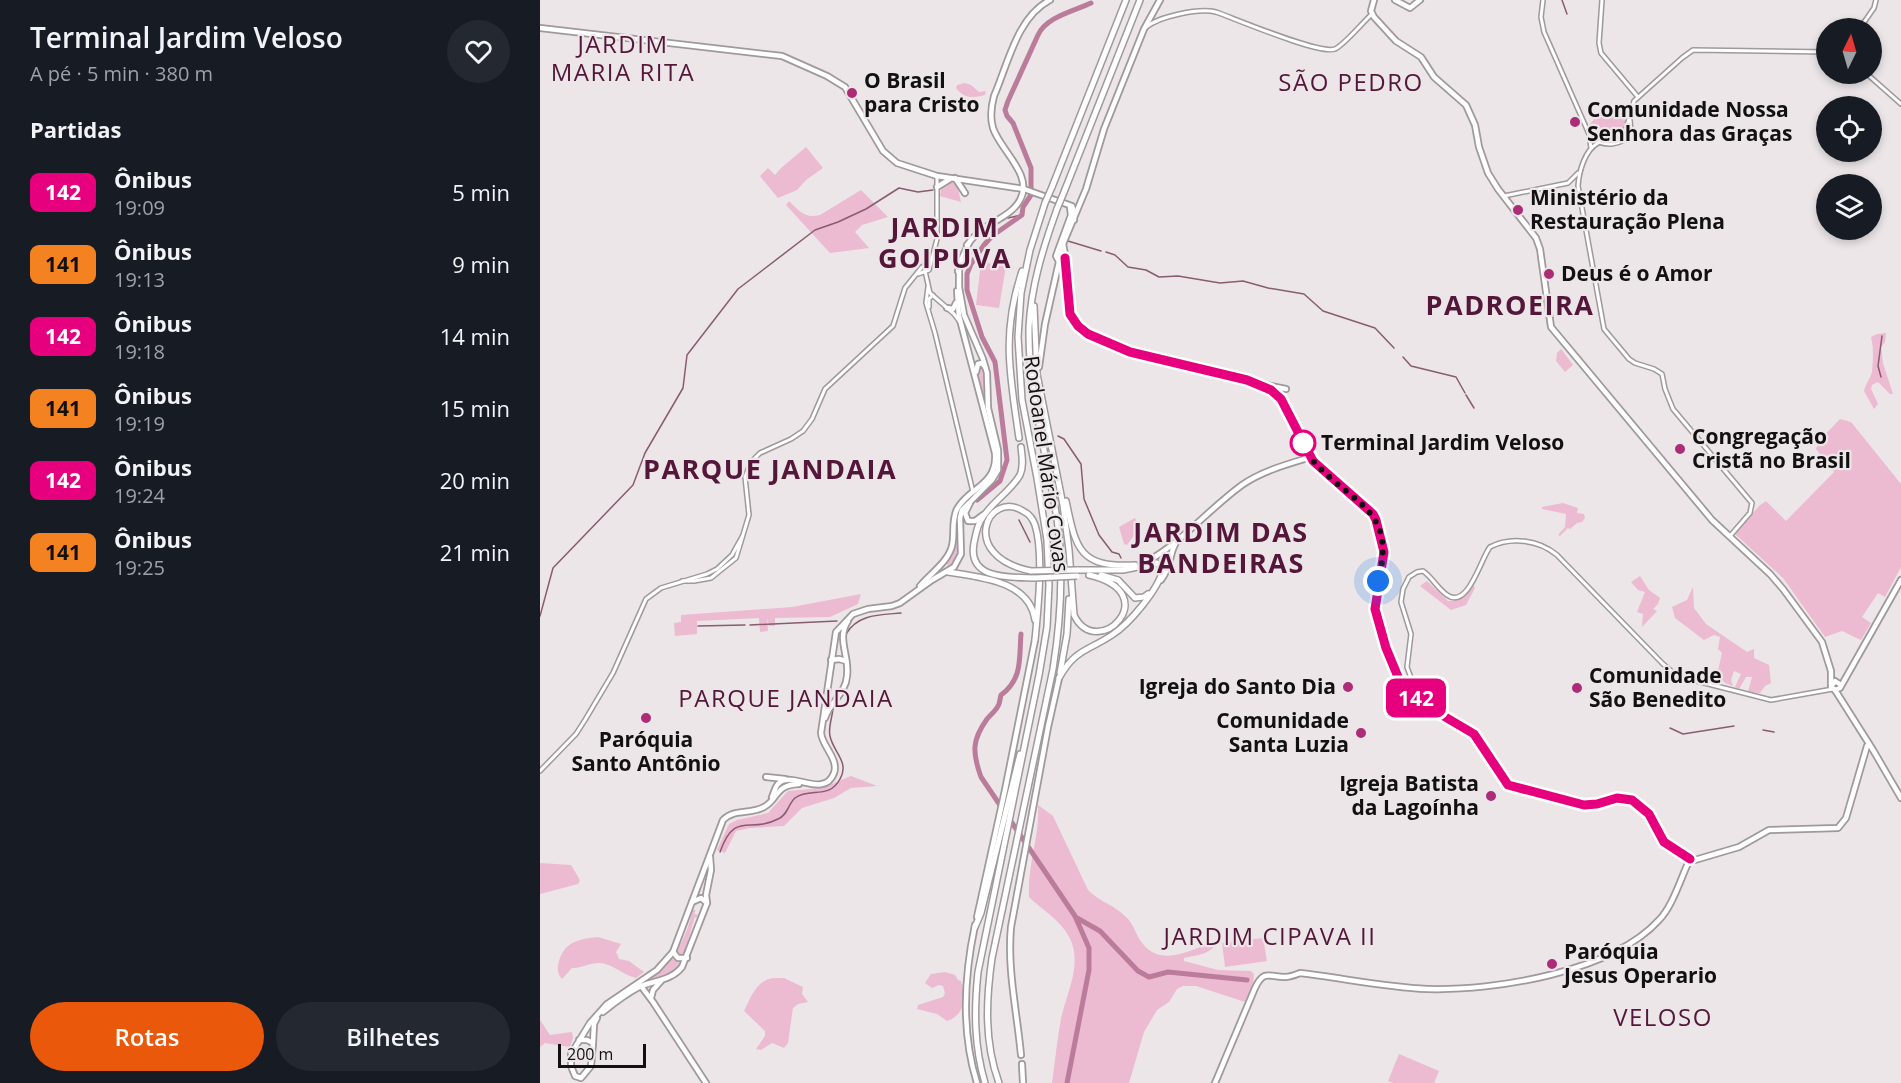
<!DOCTYPE html>
<html lang="pt">
<head>
<meta charset="utf-8">
<style>
  body { margin:0; font-family:"Open Sans",sans-serif; background:#242831; color:#f1f3f6; height:100vh; display:flex; flex-direction:column; font-size:22px; white-space:nowrap }
  * { box-sizing:border-box; margin:0 }
  p { font-size:20px; color:#9ea1a6 }
  .icon { flex:none; width:33px; height:33px; fill:none; stroke:currentColor; stroke-width:2; stroke-linecap:round; stroke-linejoin:round }
  .map { position:relative; flex:1; overflow:hidden }
  .panel { display:flex; flex-direction:column; background:#171b24; width:540px }
  .panel>* { flex:none }
  .badge { padding:0 12px; border-radius:9px; font-size:21px; line-height:39px }
  .needle { width:39px; rotate:5deg }
  .controls { position:absolute; left:1276px; top:18px; display:grid; gap:12px }
  .controls a { display:grid; place-items:center; width:66px; height:66px; border-radius:50%; background:#171b24; box-shadow:0 3px 9px #0003; font-size:30px }
  .scale { position:absolute; left:18px; bottom:15px; width:88px; box-sizing:border-box; padding-left:6px; border:3px solid #121011; border-top:0; font-size:16px; line-height:21px; white-space:nowrap; color:#121011; -webkit-text-stroke:4px #ece6e8; paint-order:stroke }
  .you { position:absolute; width:30px; height:30px; margin:-15px; border:4px solid #fff; border-radius:50%; background:#1a73e8; box-shadow:0 0 0 9px #1a73e833 }
  .map>.badge { position:absolute; translate:-50% -50%; box-shadow:0 0 0 3px #fff }
  h2 { padding:0 30px; font-size:22px; line-height:54px }
  .round { display:grid; place-items:center; flex:none; width:63px; height:63px; border-radius:32px; background:#242831 }
  .summary { display:flex; align-items:center; justify-content:space-between; height:102px; padding:0 30px }
  h1 { font-size:28px; font-weight:600; line-height:45px }
  .cta { display:flex; gap:12px; margin-top:auto; padding:12px 30px }
  .cta a { flex:1; height:69px; border-radius:36px; background:#ea580c; color:#fff; font-size:24px; font-weight:600; line-height:69px; text-align:center }
  .cta a+a { background:#242831; color:#f1f3f6 }
  ul { padding:0; list-style:none }
  li { display:flex; align-items:center; gap:18px; height:72px; padding:0 30px }
  li div { flex:1 }
  li b { display:block; font-size:22px }
  li em { font-style:normal }
  li .badge { min-width:66px; font-weight:700; text-align:center }
  main { display:flex; flex:1; min-height:0 }
  .map>svg:first-child { display:block }
  .green { fill:#ecbad1 }
  .lines { fill:none; stroke-linecap:round; stroke-linejoin:round }
  .stream { stroke:#885c71; stroke-width:1.5 }
  .river { stroke:#ba7c9a; stroke-width:5 }
  .minor-casing { stroke:#9f999b; stroke-width:6 }
  .major-casing { stroke:#9f999b; stroke-width:8 }
  .highway-casing { stroke:#9f999b; stroke-width:8 }
  .minor { stroke:#fff; stroke-width:3 }
  .major { stroke:#fff; stroke-width:4.5 }
  .highway { stroke:#fff; stroke-width:5 }
  .highway-bridge-casing { stroke:#9f999b; stroke-width:8; stroke-linecap:butt }
  .highway-bridge { stroke:#fff; stroke-width:5 }
  .line-casing { stroke:#fff; stroke-width:14 }
  .line { stroke:#e6007e; stroke-width:9 }
  .walk { stroke:#121011; stroke-width:6; stroke-dasharray:0 10.8 }
  .poi-dot { fill:#ad2c78; stroke:#ece6e8; stroke-width:2 }
  .stop-dot { fill:#fff; stroke:#e6007e; stroke-width:3 }
  .labels { text-anchor:middle; stroke-width:4.5; stroke-linejoin:round; paint-order:stroke }
  .poi-label { font-size:21px; font-weight:bold; fill:#121011; stroke:#ece6e8; text-anchor:start }
  .stop-label { font-size:21px; font-weight:bold; fill:#121011; stroke:#ece6e8; text-anchor:start }
  .street-label { font-size:21px; fill:#121011; stroke:#ece6e8 }
  .quarter-label { font-size:24px; letter-spacing:1.5px; fill:#541639; stroke:#ece6e8 }
  .district-label { font-size:27px; font-weight:bold; letter-spacing:1.5px; fill:#541639; stroke:#ece6e8 }
</style>
</head>
<body>
<main>
<section class="panel">
<div class="summary"><div><h1>Terminal Jardim Veloso</h1><p>A pé · 5 min · 380 m</p></div><a class="round"><svg class="icon" aria-label="heart" viewBox="0 0 24 24"><path d="M12 20l-8-8c-3-5 5-10 8-4 3-6 11-1 8 4z"/></svg></a></div>
<h2>Partidas</h2>
<ul>
<li><span class="badge" style="background:#e6007e;color:#fff">142</span><div><b>Ônibus</b><p>19:09</p></div><em>5 min</em></li>
<li><span class="badge" style="background:#f58220;color:#111">141</span><div><b>Ônibus</b><p>19:13</p></div><em>9 min</em></li>
<li><span class="badge" style="background:#e6007e;color:#fff">142</span><div><b>Ônibus</b><p>19:18</p></div><em>14 min</em></li>
<li><span class="badge" style="background:#f58220;color:#111">141</span><div><b>Ônibus</b><p>19:19</p></div><em>15 min</em></li>
<li><span class="badge" style="background:#e6007e;color:#fff">142</span><div><b>Ônibus</b><p>19:24</p></div><em>20 min</em></li>
<li><span class="badge" style="background:#f58220;color:#111">141</span><div><b>Ônibus</b><p>19:25</p></div><em>21 min</em></li>
</ul>
<div class="cta"><a>Rotas</a><a>Bilhetes</a></div>
</section>
<div class="map">
<svg width="1361" height="1083" viewBox="0 0 1361 1083">
  <rect width="100%" height="100%" fill="#ece6e8"/>
  <g class="green">
    <path d="M425,83L431,85L439,92L446,91L445,95C433,98 424,99 416,88L417,85Z"/>
    <path d="M1063,114L1086,120C1085,132 1067,139 1056,133C1053,132 1051,128 1048,126L1056,117Z"/>
    <path d="M266,147L283,168L266,180L257,190L238,198L220,176L228,168L235,175L241,168Z"/>
    <path d="M408,182L417,184L421,202L400,196L402,184Z"/>
    <path d="M321,190L348,217L322,225L315,232L329,248L290,253L246,205L249,201C259,211 265,219 280,215Z"/>
    <path d="M441,262L466,266L459,308L436,305Z"/>
    <path d="M1346,333L1345,342L1341,347L1343,363L1353,394H1350L1338,382L1332,385L1331,389L1338,404L1334,409L1324,391C1326,383 1331,377 1332,372C1333,361 1334,349 1331,337L1337,334Z"/>
    <path d="M1021,349L1033,365L1025,372L1016,361L1017,353Z"/>
    <path d="M442,365L445,371L446,395L443,396L437,376L438,366Z"/>
    <path d="M1300,419L1311,422L1361,484V567L1345,597L1338,593L1322,617L1331,623L1321,640L1302,631L1285,637L1243,578L1195,534L1219,506L1226,501L1246,521L1294,472L1276,449L1279,441Z"/>
    <path d="M1023,503L1038,508L1037,513L1044,514L1045,518L1042,522L1037,523L1030,529L1028,528L1020,536L1018,535L1025,527L1026,514L1002,509V507Z"/>
    <path d="M595,518C601,530 594,535 587,545L584,544L579,527Z"/>
    <path d="M417,531C422,541 420,560 408,568L407,563L413,554Z"/>
    <path d="M1100,576L1109,590L1120,598L1118,604L1113,609L1117,611L1102,627L1103,614L1097,612L1105,592L1098,590L1091,582Z"/>
    <path d="M887,581L908,601C921,601 926,595 933,585L935,588L926,605L911,610L880,586Z"/>
    <path d="M1153,587L1154,608L1166,624L1207,652L1214,649V658L1229,665L1231,683L1225,686L1220,693L1208,692L1212,677H1206L1199,689L1195,687L1201,674L1194,671L1191,680L1193,686L1185,683L1177,675L1182,653L1178,649L1180,637L1174,635L1164,640L1135,618L1132,607L1147,600Z"/>
    <path d="M321,594L318,604L290,617L235,618V626H229L227,618L228,631L220,632L219,618L157,621V634L135,636L134,623L141,622V615L252,607Z"/>
    <path d="M311,776L337,786L311,788L294,798L262,808L244,826L210,828L196,831L185,853L177,850L189,824L197,820L228,813L248,791L282,788Z"/>
    <path d="M498,805L513,816L548,890C559,902 575,905 586,917C594,924 596,936 603,944C622,968 654,949 676,940L678,941C671,955 657,955 644,958V961L678,970L711,971L714,974L713,984L705,1002L656,986H643L637,989L629,1002L617,1010L604,1032L589,1083H512C515,1062 517,1040 521,1019C527,991 544,962 528,935C518,918 502,910 489,897C487,866 500,836 498,805Z"/>
    <path d="M0,863L31,865L40,880L38,884L0,894Z"/>
    <path d="M153,910H156L154,914L158,915L156,918L155,917C150,930 149,943 143,956H140L137,952L147,930Z"/>
    <path d="M58,937L81,944L76,952L79,959L89,961L104,972L96,978C83,975 73,964 60,963C52,962 42,968 32,968L22,979C17,973 17,968 19,961C25,941 40,939 58,937Z"/>
    <path d="M723,938L727,961L685,967L682,943Z"/>
    <path d="M131,958L141,964L130,974L109,980L123,969Z"/>
    <path d="M405,972L415,975L418,980L421,981C426,998 425,1015 407,1021L397,1014L377,1009L378,1005L403,997L405,993L403,986L399,985L392,988L385,983L391,974Z"/>
    <path d="M233,978H244L263,987L262,994L268,1002L258,1004L253,1008L248,1043L244,1048L232,1043L221,1050L216,1049L225,1036V1031L204,1011C211,997 216,981 233,978Z"/>
    <path d="M0,1020L10,1035L32,1032L33,1038L30,1047L5,1043L0,1047Z"/>
    <path d="M859,1054L899,1071L894,1083H853L848,1081Z"/>
  </g>
  <g class="lines">
    <g class="stream">
      <path d="M1022,0L1027,14"/>
      <path d="M468,218L482,215"/>
      <path d="M528,241L561,251"/>
      <path d="M566,252L575,255L588,267L606,270L619,277L638,276L680,283L703,281L728,288L764,294L783,311L835,328L854,348"/>
      <path d="M863,357L871,366L916,377L925,393"/>
      <path d="M1341,377L1338,366L1342,336"/>
      <path d="M926,395L934,408"/>
      <path d="M518,436L524,439L541,464L544,499L559,535L572,552L579,554L581,558"/>
      <path d="M479,520L490,542"/>
      <path d="M0,616L13,568L93,485L105,453L143,388L147,355L198,289L275,230L298,222L326,209L359,188L378,192L393,190"/>
      <path d="M210,625L297,621"/>
      <path d="M158,626L205,625"/>
      <path d="M306,634C318,614 339,615 361,613"/>
      <path d="M1130,728L1143,734L1194,726"/>
      <path d="M1223,730L1234,732"/>
      <path d="M180,852C195,810 209,834 238,819C248,815 248,804 255,798C270,787 289,800 300,779C310,762 293,752 290,736C288,728 292,718 293,709"/>
    </g>
    <g class="river">
      <path d="M437,500L460,481L467,460L455,362L442,337L427,290V274L431,264L444,245L452,236L482,215L483,207L491,195V168L473,123L467,116L465,110L468,101L498,35C506,17 534,11 551,3"/>
      <path d="M481,634C479,658 483,679 461,695C460,698 460,701 459,704C457,710 451,714 447,719C432,740 432,752 441,777L535,916L549,948V970L527,1083"/>
      <path d="M537,918L560,931L598,971L609,977L628,972L707,980"/>
    </g>
    <g class="minor-casing">
      <g id="minor">
        <path d="M1003,0L1001,17L1004,32L1049,134L1051,148"/>
        <path d="M1062,0L1059,43L1061,53L1098,97"/>
        <path d="M605,28C619,16 659,8 676,12C696,19 780,55 795,49C804,45 823,22 832,14"/>
        <path d="M1320,28L1334,8L1336,0"/>
        <path d="M1327,74L1361,104"/>
        <path d="M1049,134L1067,137L1079,134L1086,129L1094,101L1142,58L1153,50L1287,52"/>
        <path d="M1051,139C1065,146 1082,147 1091,132L1090,120"/>
        <path d="M1058,143C1045,150 1039,171 1038,186L1064,329L1089,359L1095,363L1114,369L1122,374L1125,389L1133,409L1212,503L1210,513L1190,536"/>
        <path d="M964,196L1028,183L1038,173"/>
        <path d="M385,264L391,258"/>
        <path d="M385,271L390,293L414,314L420,322"/>
        <path d="M378,274L389,270L397,239V176"/>
        <path d="M388,287L386,303L395,333L433,492"/>
        <path d="M389,307V299L393,295"/>
        <path d="M142,581H154L171,578L196,558L209,515L205,477L211,462L220,453L251,439L263,431L272,419L285,389L353,326L365,288L382,267"/>
        <path d="M878,697L867,667L871,634L861,602L863,589L869,577L877,572L883,571C892,577 897,588 907,595C928,610 941,558 950,547C971,536 999,540 1017,555L1123,664L1137,676L1231,700L1293,689"/>
        <path d="M0,771L36,734L45,720L73,673L106,599L121,588L167,574L177,569L192,555L202,537"/>
      </g>
    </g>
    <g class="major-casing">
      <g id="major">
        <path d="M834,0L831,11L834,17L856,41L881,57L894,77L926,105L935,125L939,147L948,173L958,189L996,238L1000,249L1011,327L1172,520L1230,574L1243,589L1282,642L1291,671V685"/>
        <path d="M855,0L870,8L880,0"/>
        <path d="M0,28L242,56L287,76L305,87L343,151L357,163L397,176L484,189L532,206L534,212V220"/>
        <path d="M415,178L425,193"/>
        <path d="M397,187L410,179"/>
        <path d="M523,244L527,265L530,314L543,331L563,342L589,352L715,383L731,390L741,399L773,461L833,514L836,520L844,552L835,609L846,648L861,684L890,708L934,734L968,785L1044,805L1082,798L1093,800L1109,814L1124,842L1150,859"/>
        <path d="M427,245C431,240 435,235 440,231C453,221 472,215 480,200C494,175 460,150 453,128C450,118 451,107 454,96C468,64 477,17 510,0"/>
        <path d="M418,271L421,260L429,243"/>
        <path d="M527,277L516,256L531,215L530,207"/>
        <path d="M407,308L413,309L416,303"/>
        <path d="M499,367L505,324L523,244L546,189L564,129L604,29L620,0"/>
        <path d="M436,372L438,364L442,363L445,367"/>
        <path d="M716,383L746,389"/>
        <path d="M430,503L425,513L428,521H435L443,515"/>
        <path d="M608,561C643,541 669,509 702,485C722,471 748,464 771,457"/>
        <path d="M621,580C633,564 628,554 637,541"/>
        <path d="M380,586C390,574 408,562 412,546C415,534 411,521 417,509C429,487 458,485 455,453L419,316L417,291"/>
        <path d="M291,660L299,659L306,661"/>
        <path d="M1301,685L1295,681L1291,687L1295,690L1300,688L1361,580"/>
        <path d="M1295,690L1333,750L1361,798"/>
        <path d="M285,718C290,702 306,693 307,676C310,656 296,639 308,621"/>
        <path d="M226,777L245,779"/>
        <path d="M232,797C234,793 235,787 238,784C250,769 284,800 294,773C299,759 282,746 281,733L296,632L313,614L328,609L352,606L360,603L392,580L414,567L421,554L420,518L422,510L452,480L458,470V450L448,408L447,373L443,359L424,315L419,287V269"/>
        <path d="M1150,859L1155,860L1199,847L1229,830L1298,828L1306,818L1327,746"/>
        <path d="M152,902L161,898L167,903"/>
        <path d="M437,917L465,790L495,640"/>
        <path d="M435,925C424,977 421,1032 437,1083"/>
        <path d="M133,952L138,958H147"/>
        <path d="M101,986L113,1002L166,1083"/>
        <path d="M111,998L113,990L121,981"/>
        <path d="M63,1012C74,1003 86,994 99,987C114,980 131,981 142,967L167,903L166,895L171,870L170,857"/>
        <path d="M39,1040H47L53,1043L51,1066L41,1078L35,1076L31,1066V1054L50,1023L67,1004L117,970L133,952L183,820C195,808 210,815 224,807C239,799 234,785 259,784"/>
        <path d="M53,1043L54,1024L57,1018"/>
        <path d="M481,1055C477,1012 467,969 471,927L508,727L519,678"/>
        <path d="M482,1064L483,1083"/>
        <path d="M675,1083L715,988C724,969 729,977 745,977C750,977 755,975 760,973C802,978 845,987 887,989C955,991 1072,972 1119,920C1133,906 1141,877 1150,859"/>
      </g>
    </g>
    <g class="highway-casing">
      <g id="highway">
        <path d="M512,187L586,0"/>
        <path d="M524,192L600,0"/>
        <path d="M494,306L497,374L523,505L529,550L534,615C557,663 627,593 549,575"/>
        <path d="M479,438C470,374 461,335 482,271"/>
        <path d="M481,447C482,456 484,466 480,475C471,491 453,501 443,517C437,524 436,534 434,543C427,580 469,577 494,578"/>
        <path d="M526,501C536,549 539,568 595,565"/>
        <path d="M491,571C417,556 448,489 483,511C489,514 493,519 495,525C504,553 498,609 495,640"/>
        <path d="M408,572C440,577 490,581 495,620"/>
        <path d="M561,575L578,580L595,598L604,597L608,594"/>
        <path d="M520,673L527,634L529,599"/>
        <path d="M519,678C535,649 548,651 572,635C589,624 619,589 623,569L617,563L583,570H537"/>
        <path d="M435,927L441,913L480,754"/>
        <path d="M445,1083C434,1046 434,1010 438,972L499,675L507,627L509,585L507,540L497,478L482,400L478,337L481,293L490,250L505,203"/>
        <path d="M459,1083C444,1042 446,1000 452,958L513,669C521,619 524,569 517,519C507,455 488,393 489,328C491,286 503,248 517,209"/>
      </g>
    </g>
    <use href="#minor" class="minor"/>
    <use href="#major" class="major"/>
    <use href="#highway" class="highway"/>
    <g class="highway-bridge-casing">
      <g id="highway-bridge">
        <path d="M505,203L512,187"/>
        <path d="M517,209L524,192"/>
        <path d="M491,571L537,570"/>
        <path d="M494,578L537,576"/>
      </g>
    </g>
    <use href="#highway-bridge" class="highway-bridge"/>
  </g>
  <g class="lines">
    <g class="line-casing">
      <path id="line" d="M525,258L530,314L538,326L548,334L590,352L707,380L731,390L741,399L773,461L833,514L836,520L844,552L835,609L846,648L861,684L866,690L890,708L934,734L968,785L1044,805L1057,804L1077,798L1092,800L1109,814L1124,842L1150,859"/>
    </g>
    <use href="#line" class="line"/>
    <path class="walk" d="M763,443C767,449 770,458 775,463C815,506 857,510 838,581"/>
  </g>
  <g class="poi-dot">
    <circle cx="312" cy="93" r="6"/>
    <circle cx="1035" cy="122" r="6"/>
    <circle cx="978" cy="210" r="6"/>
    <circle cx="1009" cy="274" r="6"/>
    <circle cx="1140" cy="449" r="6"/>
    <circle cx="808" cy="687" r="6"/>
    <circle cx="1037" cy="688" r="6"/>
    <circle cx="106" cy="718" r="6"/>
    <circle cx="821" cy="733" r="6"/>
    <circle cx="951" cy="796" r="6"/>
    <circle cx="1012" cy="964" r="6"/>
  </g>
  <circle class="stop-dot" cx="763" cy="443" r="12"/>
  <g class="labels">
    <g class="poi-label">
      <text x="324" y="88">O Brasil<tspan x="324" dy="24">para Cristo</tspan></text>
      <text x="1047" y="117">Comunidade Nossa<tspan x="1047" dy="24">Senhora das Graças</tspan></text>
      <text x="990" y="205">Ministério da<tspan x="990" dy="24">Restauração Plena</tspan></text>
      <text x="1021" y="281">Deus é o Amor</text>
      <text x="1152" y="444">Congregação<tspan x="1152" dy="24">Cristã no Brasil</tspan></text>
      <text x="1049" y="683">Comunidade<tspan x="1049" dy="24">São Benedito</tspan></text>
      <text x="796" y="694" text-anchor="end">Igreja do Santo Dia</text>
      <text x="809" y="728" text-anchor="end">Comunidade<tspan x="809" dy="24">Santa Luzia</tspan></text>
      <text x="106" y="747" text-anchor="middle">Paróquia<tspan x="106" dy="24">Santo Antônio</tspan></text>
      <text x="939" y="791" text-anchor="end">Igreja Batista<tspan x="939" dy="24">da Lagoínha</tspan></text>
      <text x="1024" y="959">Paróquia<tspan x="1024" dy="24">Jesus Operario</tspan></text>
    </g>
    <g class="stop-label">
      <text x="781" y="450">Terminal Jardim Veloso</text>
    </g>
    <g class="street-label">
      <text transform="translate(506 464) rotate(82)" y="7">Rodoanel Mário Covas</text>
    </g>
    <g class="quarter-label">
      <text x="83" y="53">JARDIM<tspan x="83" dy="28">MARIA RITA</tspan></text>
      <text x="811" y="91">SÃO PEDRO</text>
      <text x="246" y="707">PARQUE JANDAIA</text>
      <text x="730" y="945">JARDIM CIPAVA II</text>
      <text x="1123" y="1026">VELOSO</text>
    </g>
    <g class="district-label">
      <text x="405" y="237">JARDIM<tspan x="405" dy="31">GOIPUVA</tspan></text>
      <text x="970" y="315">PADROEIRA</text>
      <text x="230" y="479">PARQUE JANDAIA</text>
      <text x="681" y="542">JARDIM DAS<tspan x="681" dy="31">BANDEIRAS</tspan></text>
    </g>
  </g>
</svg>
<div class="controls">
<a><svg class="needle" viewBox="-14 -14 28 28"><path d="M0-13l5 13h-10z" fill="#e53935"/><path d="M0 13l5-13h-10z" fill="#9ea1a6"/></svg></a>
<a><svg class="icon" aria-label="locate" viewBox="0 0 24 24"><circle cx="12" cy="12" r="6"/><path d="M12 2v4M12 18v4M2 12h4M18 12h4"/></svg></a>
<a><svg class="icon" aria-label="layers" viewBox="0 0 24 24"><path d="M12 4l9 5-9 5-9-5zM3 14l9 5 9-5"/></svg></a>
</div>
<div class="scale">200 m</div>
<div class="you" style="left:838px;top:581px"></div>
<b class="badge" style="left:876px;top:698px;background:#e6007e;color:#fff">142</b>
</div>
</main>
</body>
</html>
